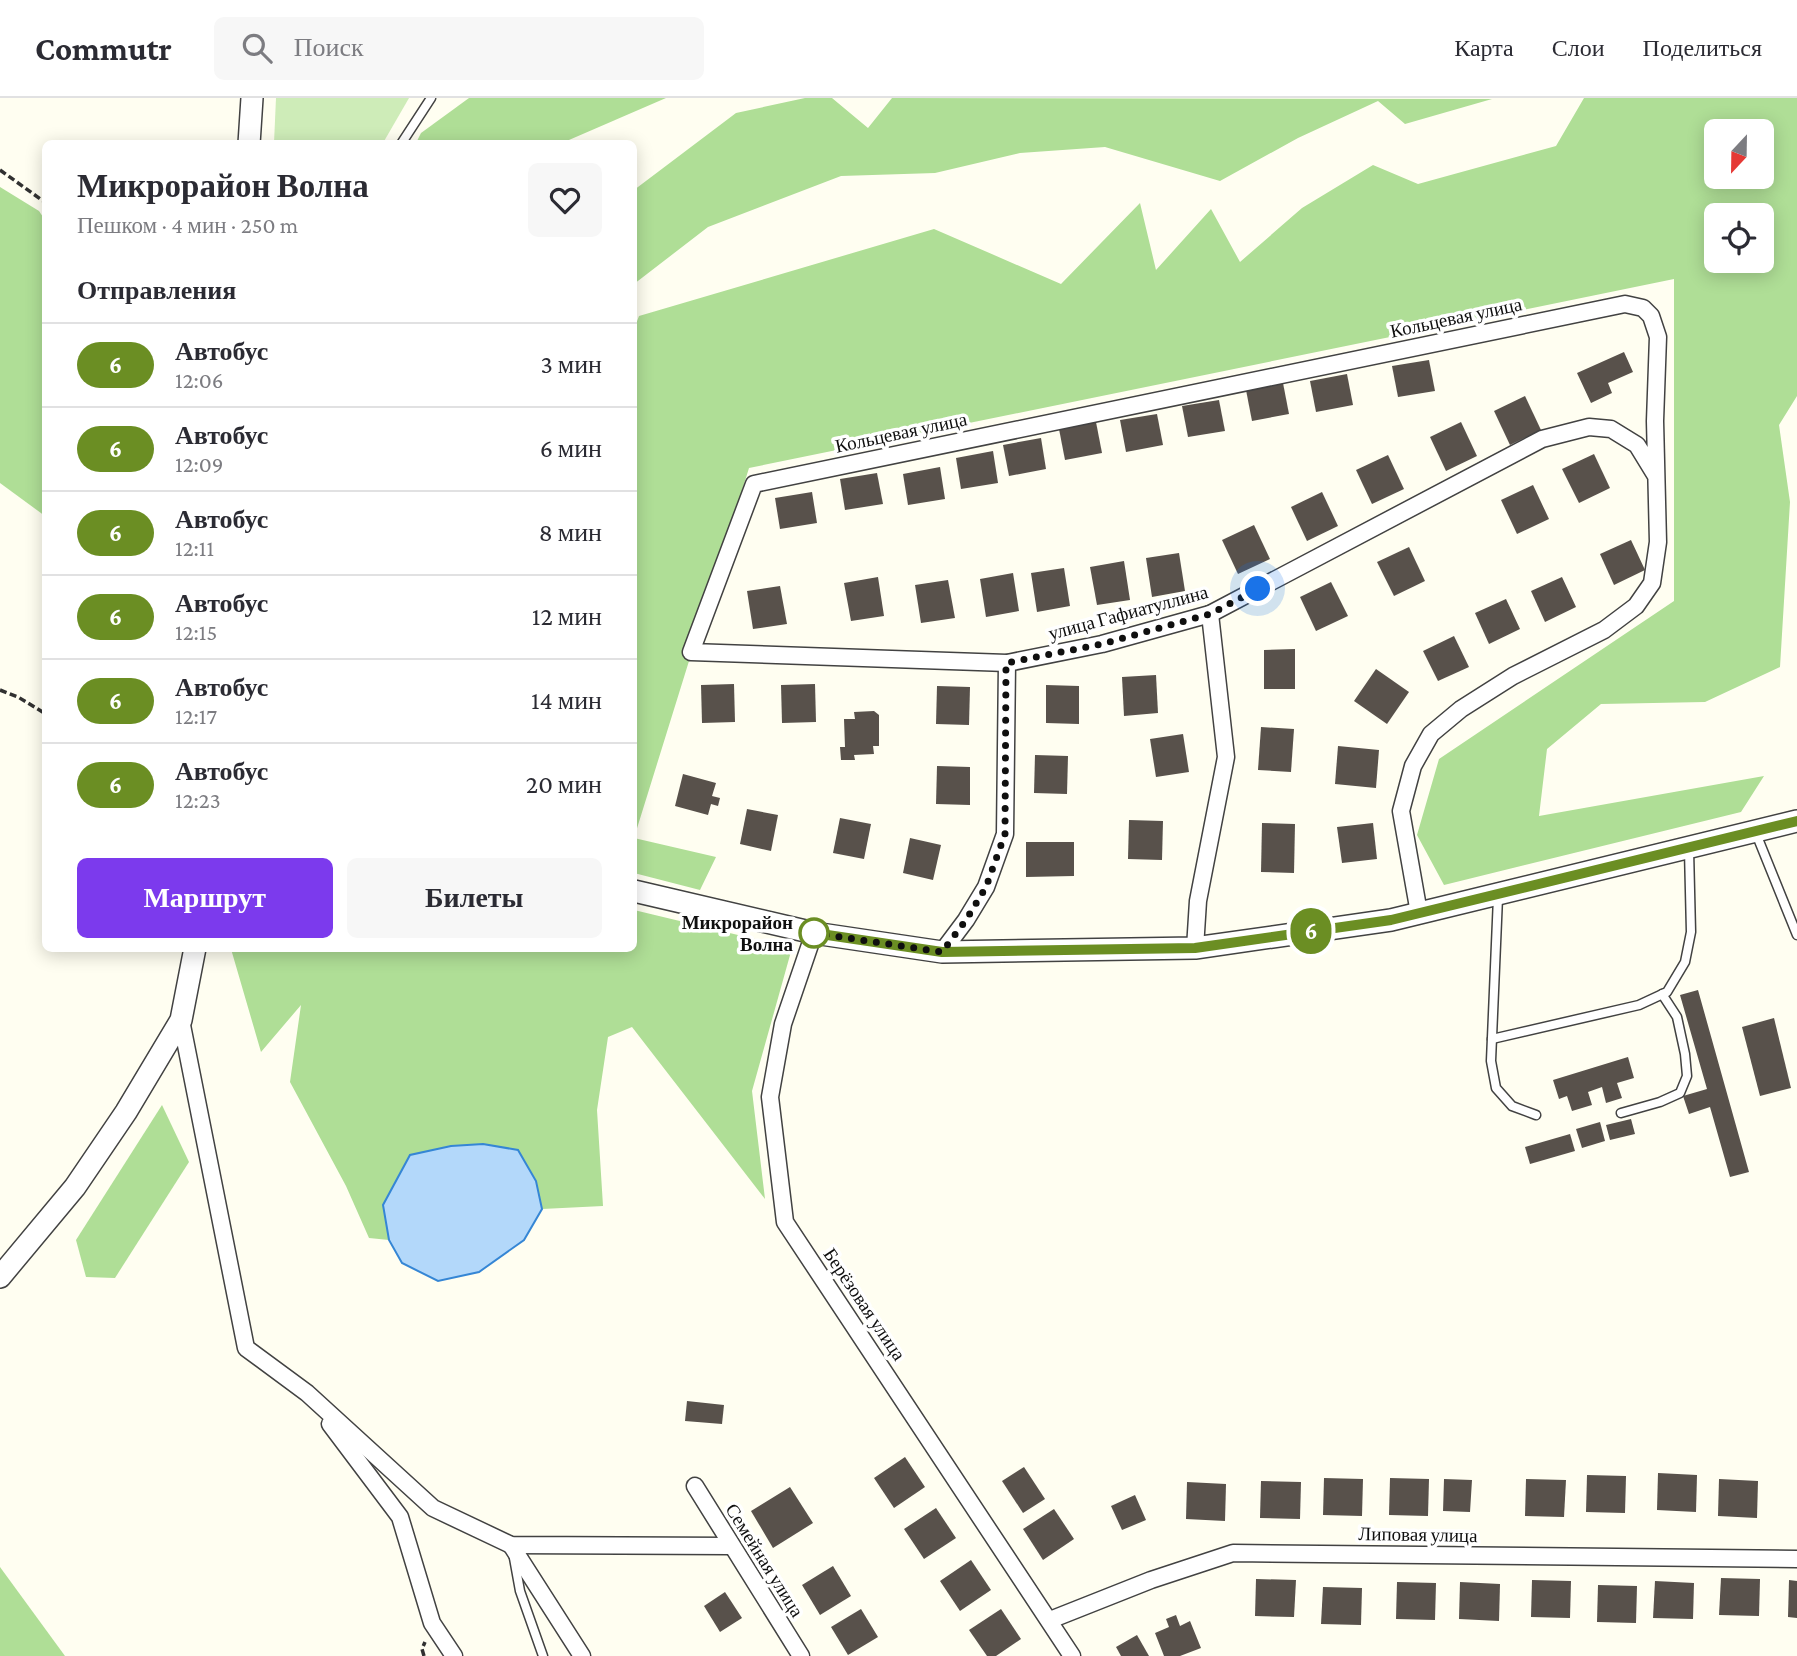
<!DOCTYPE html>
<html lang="ru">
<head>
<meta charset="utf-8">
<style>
  body { margin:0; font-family:"Crimson Pro",serif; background:#f7f7f7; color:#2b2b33; height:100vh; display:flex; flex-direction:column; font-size:26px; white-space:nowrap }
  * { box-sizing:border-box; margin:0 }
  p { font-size:23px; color:#7c7c81 }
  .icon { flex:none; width:38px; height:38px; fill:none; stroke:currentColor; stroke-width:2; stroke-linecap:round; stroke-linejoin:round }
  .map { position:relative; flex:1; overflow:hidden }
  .drawer { position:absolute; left:42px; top:42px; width:595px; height:812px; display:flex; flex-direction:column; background:#fff; border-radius:10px; box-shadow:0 4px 18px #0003 }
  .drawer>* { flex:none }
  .badge { padding:0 14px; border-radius:23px; font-size:24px; line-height:46px }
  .needle { width:46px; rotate:202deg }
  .tools { position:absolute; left:1704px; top:21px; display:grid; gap:14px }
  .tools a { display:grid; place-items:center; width:70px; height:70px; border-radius:10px; background:#fff; box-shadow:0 4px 18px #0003; font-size:35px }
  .you { position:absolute; width:35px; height:35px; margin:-18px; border:5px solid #fff; border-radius:50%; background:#1a73e8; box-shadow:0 0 0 10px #1a73e833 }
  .map>.badge { position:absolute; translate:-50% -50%; box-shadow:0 0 0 4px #fff }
  h2 { padding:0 35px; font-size:26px; line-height:63px }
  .round { display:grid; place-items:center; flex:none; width:74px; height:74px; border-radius:10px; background:#f7f7f7 }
  .headline { display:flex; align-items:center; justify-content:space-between; height:119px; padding:0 35px }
  h1 { font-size:33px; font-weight:600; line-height:52px }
  .primary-button { display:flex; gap:14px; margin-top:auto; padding:14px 35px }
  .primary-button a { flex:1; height:80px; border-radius:10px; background:#7c3aed; color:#fff; font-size:28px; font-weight:600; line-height:80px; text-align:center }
  .primary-button a+a { background:#f7f7f7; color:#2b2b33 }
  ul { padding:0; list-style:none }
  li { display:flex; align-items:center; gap:21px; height:84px; padding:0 35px; border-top:2px solid #e1e1e2 }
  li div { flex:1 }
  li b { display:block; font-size:26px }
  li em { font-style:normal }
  li .badge { min-width:77px; font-weight:700; text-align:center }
  header { display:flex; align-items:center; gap:42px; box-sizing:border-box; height:98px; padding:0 35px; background:#fff; border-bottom:2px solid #e1e1e2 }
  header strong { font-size:33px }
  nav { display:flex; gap:38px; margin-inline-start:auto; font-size:24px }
  .search { width:490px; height:63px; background:#f7f7f7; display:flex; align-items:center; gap:18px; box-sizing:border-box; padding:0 24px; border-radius:10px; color:#7c7c81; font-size:26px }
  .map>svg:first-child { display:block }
  .green { fill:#ceecb8 }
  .forest { fill:#afde96; fill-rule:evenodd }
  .water { fill:#b3d8fa; stroke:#3586d5; stroke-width:2 }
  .building { fill:#58514b }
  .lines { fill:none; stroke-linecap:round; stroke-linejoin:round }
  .service-casing { stroke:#424242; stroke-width:11 }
  .minor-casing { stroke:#424242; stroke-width:19 }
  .tertiary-casing { stroke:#424242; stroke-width:24 }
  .path { stroke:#313131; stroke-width:3.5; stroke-dasharray:7 3.5; stroke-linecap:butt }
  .service { stroke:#fff; stroke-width:8 }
  .minor { stroke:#fff; stroke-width:16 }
  .tertiary { stroke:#fff; stroke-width:21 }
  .line-casing { stroke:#fff; stroke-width:16 }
  .line { stroke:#6b8e23; stroke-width:10 }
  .walk { stroke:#0f0f0f; stroke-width:7; stroke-dasharray:0 12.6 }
  .stop-dot { fill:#fff; stroke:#6b8e23; stroke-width:3.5 }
  .labels { text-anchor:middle; stroke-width:7; stroke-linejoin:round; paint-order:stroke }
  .street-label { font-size:19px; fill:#0f0f0f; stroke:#fff }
  .stop-label { font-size:19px; font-weight:bold; fill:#0f0f0f; stroke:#fff; text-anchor:end }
</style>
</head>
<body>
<header>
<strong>Commutr</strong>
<div class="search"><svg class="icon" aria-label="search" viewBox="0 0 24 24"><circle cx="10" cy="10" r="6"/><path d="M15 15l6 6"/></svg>Поиск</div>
<nav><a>Карта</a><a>Слои</a><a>Поделиться</a></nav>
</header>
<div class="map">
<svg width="1797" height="1558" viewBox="0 0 1797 1558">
  <rect width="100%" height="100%" fill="#fffef1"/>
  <path class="green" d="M276,0H409L383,45H274Z"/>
  <g class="forest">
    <path d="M469,0H666L562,45H416L421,35Z"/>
    <path d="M805,0H832L868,30L892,0L1492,1L1405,26L1378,3L1298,40L1220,83L1105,49L1020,55L935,75L841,78L708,129L634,186V92L736,15Z"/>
    <path d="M1584,0H1797V298L1779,327L1790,404L1780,569L1705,604L1601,606L1547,651L1539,718L1764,678L1741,714L1444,787L1417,737L1439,661L1674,503V181L749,370L634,740L716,759L700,792L634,775V231L639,218L934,131L1061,186L1140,105L1156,172L1211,111L1240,164L1302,110L1373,67L1418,86L1556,48ZM1717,33H1762V79H1717ZM1717,117H1762V163H1717Z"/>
    <path d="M0,89L39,113L45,122V418L0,385Z"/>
    <path d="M634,812L792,850L752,993L765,1101L632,929L608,939L597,1012L603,1108L542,1111L536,1083L383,1107L389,1142L369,1140L346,1088L290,984L301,907L261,954L231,851L634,850Z"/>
    <path d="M162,1007L189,1064L115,1180L86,1179L76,1142Z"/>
    <path d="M0,1469L65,1558H0Z"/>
  </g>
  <path class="water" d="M483,1046L518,1052L536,1083L542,1111L524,1142L479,1174L438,1183L402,1165L389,1142L383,1107L410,1057L451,1048Z"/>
  <g class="building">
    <path d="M1624,254L1633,274L1608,285L1612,295L1591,305L1577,275Z"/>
    <path d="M1429,262L1435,293L1398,299L1392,268Z"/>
    <path d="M1347,276L1353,307L1316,314L1310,283Z"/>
    <path d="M1283,285L1289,316L1252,323L1246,292Z"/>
    <path d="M1525,298L1541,332L1510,347L1494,313Z"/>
    <path d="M1219,302L1225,333L1188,339L1182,308Z"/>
    <path d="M1157,316L1163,347L1126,354L1120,322Z"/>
    <path d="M1096,324L1102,355L1065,362L1059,331Z"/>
    <path d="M1461,324L1477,358L1446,373L1430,339Z"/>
    <path d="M1041,340L1046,371L1009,378L1003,347Z"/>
    <path d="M993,353L998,385L961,391L956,360Z"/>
    <path d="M1594,356L1610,390L1579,405L1562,371Z"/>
    <path d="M1388,357L1404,391L1372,406L1356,372Z"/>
    <path d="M940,369L945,401L908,407L903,376Z"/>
    <path d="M877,375L883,406L845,412L840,381Z"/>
    <path d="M1533,387L1549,421L1517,436L1501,402Z"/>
    <path d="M812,394L817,425L780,431L775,400Z"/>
    <path d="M1322,394L1338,428L1307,443L1291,409Z"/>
    <path d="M1254,427L1270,461L1238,476L1222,442Z"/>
    <path d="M1631,442L1645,472L1614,487L1600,456Z"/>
    <path d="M1409,449L1425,483L1394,498L1377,464Z"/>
    <path d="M1179,455L1185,493L1152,499L1146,460Z"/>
    <path d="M1124,463L1130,502L1097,507L1090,469Z"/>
    <path d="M1064,470L1070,508L1037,514L1031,475Z"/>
    <path d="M1013,475L1019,513L986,519L980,481Z"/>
    <path d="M878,479L884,518L851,523L844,485Z"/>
    <path d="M1562,479L1576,509L1545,524L1531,493Z"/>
    <path d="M948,482L955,520L921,525L915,487Z"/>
    <path d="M1331,484L1348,518L1316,533L1300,499Z"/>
    <path d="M780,488L787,526L753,531L747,493Z"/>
    <path d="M1506,501L1520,531L1489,546L1475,515Z"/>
    <path d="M1454,538L1469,569L1438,583L1423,553Z"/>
    <path d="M1295,551V591H1264V552Z"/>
    <path d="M1376,571L1409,594L1387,626L1354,603Z"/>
    <path d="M1156,577L1158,615L1124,618L1122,579Z"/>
    <path d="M734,586L735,624L702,625L701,587Z"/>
    <path d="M815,586L816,624L782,625L781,587Z"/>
    <path d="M1046,587L1079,588V626L1046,625Z"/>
    <path d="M937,588L970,589L969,627L936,626Z"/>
    <path d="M874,613L879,617V648H873L874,656L854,657L855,662H841L840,649H845L844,621H855L854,614Z"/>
    <path d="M1261,629L1294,631L1291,674L1258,672Z"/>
    <path d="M1183,636L1189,674L1156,679L1150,641Z"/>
    <path d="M1338,648L1379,652L1376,690L1335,686Z"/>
    <path d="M1035,657L1068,658L1067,696L1034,695Z"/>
    <path d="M937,668L970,669V707L936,706Z"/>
    <path d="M683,676L716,685L712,698L720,700L718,708L711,706L708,717L675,708Z"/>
    <path d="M747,711L778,717L771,753L740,746Z"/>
    <path d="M840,720L871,726L864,761L833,755Z"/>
    <path d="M1129,722L1163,723L1162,762L1128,761Z"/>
    <path d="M1262,725L1295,726L1294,775L1261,774Z"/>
    <path d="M1373,725L1377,761L1342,765L1337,729Z"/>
    <path d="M910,740L941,747L933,782L903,775Z"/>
    <path d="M1026,744H1074V778L1026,779Z"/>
    <path d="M1698,892L1749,1074L1730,1079L1710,1009L1689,1016L1683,998L1707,991L1680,897Z"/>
    <path d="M1774,920L1791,990L1760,998L1742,929Z"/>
    <path d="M1628,959L1634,980L1617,985L1622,1000L1606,1005L1602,989L1588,994L1592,1007L1572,1013L1567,998L1559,1001L1553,982Z"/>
    <path d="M1631,1021L1635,1036L1610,1042L1606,1027Z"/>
    <path d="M1600,1024L1605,1043L1582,1050L1576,1031Z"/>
    <path d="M1570,1036L1575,1053L1530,1066L1525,1049Z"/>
    <path d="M687,1303L724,1307L722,1326L685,1323Z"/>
    <path d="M905,1359L925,1389L894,1410L874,1380Z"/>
    <path d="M1024,1369L1045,1401L1023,1415L1002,1383Z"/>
    <path d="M1658,1375L1697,1377L1696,1414L1657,1412Z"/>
    <path d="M1587,1377L1626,1378L1625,1415L1586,1414Z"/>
    <path d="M1324,1380L1363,1381L1362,1418L1323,1417Z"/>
    <path d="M1390,1380L1429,1381L1428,1418L1389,1417Z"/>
    <path d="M1444,1381L1472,1382L1470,1414L1443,1413Z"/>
    <path d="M1526,1381L1566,1382L1564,1419L1525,1418Z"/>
    <path d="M1719,1381L1758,1383L1757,1420L1718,1418Z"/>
    <path d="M1261,1383L1301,1384L1300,1421L1260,1420Z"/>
    <path d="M1187,1384L1226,1386L1225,1423L1186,1421Z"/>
    <path d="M790,1389L813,1425L773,1450L751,1413Z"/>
    <path d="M1135,1397L1146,1422L1122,1432L1111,1408Z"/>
    <path d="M936,1410L956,1440L924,1461L904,1431Z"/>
    <path d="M1054,1411L1074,1441L1043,1462L1023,1431Z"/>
    <path d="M971,1462L991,1492L960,1513L940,1483Z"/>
    <path d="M833,1468L851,1498L820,1517L802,1487Z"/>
    <path d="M1721,1480L1760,1481L1759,1518L1719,1517Z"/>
    <path d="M1256,1481L1296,1482L1294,1519L1255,1518Z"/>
    <path d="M1532,1482L1571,1483L1570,1520L1531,1519Z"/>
    <path d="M1789,1482L1797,1483V1520L1788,1519Z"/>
    <path d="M1655,1483L1694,1485L1693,1521L1653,1520Z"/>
    <path d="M1397,1484L1436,1485L1435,1522L1396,1521Z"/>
    <path d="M1460,1484L1500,1486L1499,1523L1459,1521Z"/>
    <path d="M1598,1487L1637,1488L1636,1525L1597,1524Z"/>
    <path d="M1323,1489L1362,1490L1361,1527L1321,1526Z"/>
    <path d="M725,1494L742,1520L720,1534L704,1508Z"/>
    <path d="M861,1511L878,1539L848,1557L831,1529Z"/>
    <path d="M1001,1511L1021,1541L996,1558H987L969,1532Z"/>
    <path d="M1176,1517L1180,1528L1190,1523L1201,1550L1180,1558H1164L1155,1535L1169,1529L1166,1521Z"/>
    <path d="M1137,1537L1149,1558H1121L1116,1549Z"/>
  </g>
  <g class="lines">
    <g class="service-casing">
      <g id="service">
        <path d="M401,46L431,0"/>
        <path d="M1755,733L1797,837"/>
        <path d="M1498,799L1491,963L1496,990L1512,1008L1536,1017"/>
        <path d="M1492,941L1639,907L1667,894L1685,864L1691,834L1689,752"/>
        <path d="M1621,1015L1660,1004L1680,995L1687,978L1685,956L1677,919L1662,896"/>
        <path d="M514,1460L520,1493L543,1558"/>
      </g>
    </g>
    <g class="minor-casing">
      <g id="minor">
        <path d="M1419,815L1401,713L1413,668L1431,636L1461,611L1513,578L1604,532L1636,508L1652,485L1658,444L1655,323L1658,239L1651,218L1643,210L1625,206L754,386L691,554L1007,565L1102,546L1210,516L1542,341L1589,329L1611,331L1637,347L1656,378"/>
        <path d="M814,835L783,926L770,999L785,1124L1072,1558"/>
        <path d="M1195,850L1198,803L1226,659L1210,516"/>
        <path d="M942,854L966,822L986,789L1005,736L1007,565"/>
        <path d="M181,922L246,1250L307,1295L433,1410L511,1447L731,1448"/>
        <path d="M330,1326L400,1419L432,1525L454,1558"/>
        <path d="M695,1388L801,1558"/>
        <path d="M511,1447L582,1558"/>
        <path d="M1050,1522L1151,1482L1233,1455L1797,1461"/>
      </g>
    </g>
    <g class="tertiary-casing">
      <g id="tertiary">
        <path d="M249,46L252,0"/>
        <path d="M634,793L814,835L942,854L1195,850L1391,822L1797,723"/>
        <path d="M0,1179L75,1089L126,1014L181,922L195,850"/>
      </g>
    </g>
    <g class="path">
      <path d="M0,72L46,105"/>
      <path d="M0,592L18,599L46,616"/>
      <path d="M424,1558L422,1551L425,1544"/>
    </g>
    <use href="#service" class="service"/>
    <use href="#minor" class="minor"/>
    <use href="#tertiary" class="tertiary"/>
  </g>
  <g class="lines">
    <g class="line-casing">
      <path id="line" d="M814,835L942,854L1195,850L1391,822L1797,723"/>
    </g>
    <use href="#line" class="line"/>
    <path class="walk" d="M814,835L942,854L966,822L986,789L1005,736L1006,565L1102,546L1210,516L1258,491"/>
  </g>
  <circle class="stop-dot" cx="814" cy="835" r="14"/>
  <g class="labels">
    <g class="street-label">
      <text transform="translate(1456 219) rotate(-12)" y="7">Кольцевая улица</text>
      <text transform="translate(901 334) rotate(-12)" y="7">Кольцевая улица</text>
      <text transform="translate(1128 514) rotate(-15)" y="7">улица Гафиатуллина</text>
      <text transform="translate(865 1206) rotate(56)" y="7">Берёзовая улица</text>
      <text transform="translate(1418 1436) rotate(1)" y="7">Липовая улица</text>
      <text transform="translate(765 1462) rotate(58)" y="7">Семейная улица</text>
    </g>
    <g class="stop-label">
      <text x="793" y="831">Микрорайон<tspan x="793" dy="22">Волна</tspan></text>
    </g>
  </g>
</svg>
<div class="tools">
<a><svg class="needle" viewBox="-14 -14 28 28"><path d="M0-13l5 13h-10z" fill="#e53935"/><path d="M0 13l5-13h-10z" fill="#7c7c81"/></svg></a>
<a><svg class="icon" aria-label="locate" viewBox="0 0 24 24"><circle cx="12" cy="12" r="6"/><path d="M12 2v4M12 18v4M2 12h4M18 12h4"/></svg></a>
</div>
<div class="you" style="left:1258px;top:491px"></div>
<b class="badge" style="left:1311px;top:833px;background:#6b8e23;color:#fff">6</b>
<section class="drawer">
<div class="headline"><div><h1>Микрорайон Волна</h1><p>Пешком · 4 мин · 250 m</p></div><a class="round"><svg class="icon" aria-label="heart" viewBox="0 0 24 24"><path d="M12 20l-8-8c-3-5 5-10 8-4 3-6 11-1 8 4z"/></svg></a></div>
<h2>Отправления</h2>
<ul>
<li><span class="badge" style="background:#6b8e23;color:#fff">6</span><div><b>Автобус</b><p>12:06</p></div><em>3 мин</em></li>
<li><span class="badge" style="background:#6b8e23;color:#fff">6</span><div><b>Автобус</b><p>12:09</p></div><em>6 мин</em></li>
<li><span class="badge" style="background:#6b8e23;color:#fff">6</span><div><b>Автобус</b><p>12:11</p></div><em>8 мин</em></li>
<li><span class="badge" style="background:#6b8e23;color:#fff">6</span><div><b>Автобус</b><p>12:15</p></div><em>12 мин</em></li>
<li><span class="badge" style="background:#6b8e23;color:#fff">6</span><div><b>Автобус</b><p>12:17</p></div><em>14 мин</em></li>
<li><span class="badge" style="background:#6b8e23;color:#fff">6</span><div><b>Автобус</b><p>12:23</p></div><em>20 мин</em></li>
</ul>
<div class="primary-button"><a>Маршрут</a><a>Билеты</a></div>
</section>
</div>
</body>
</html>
